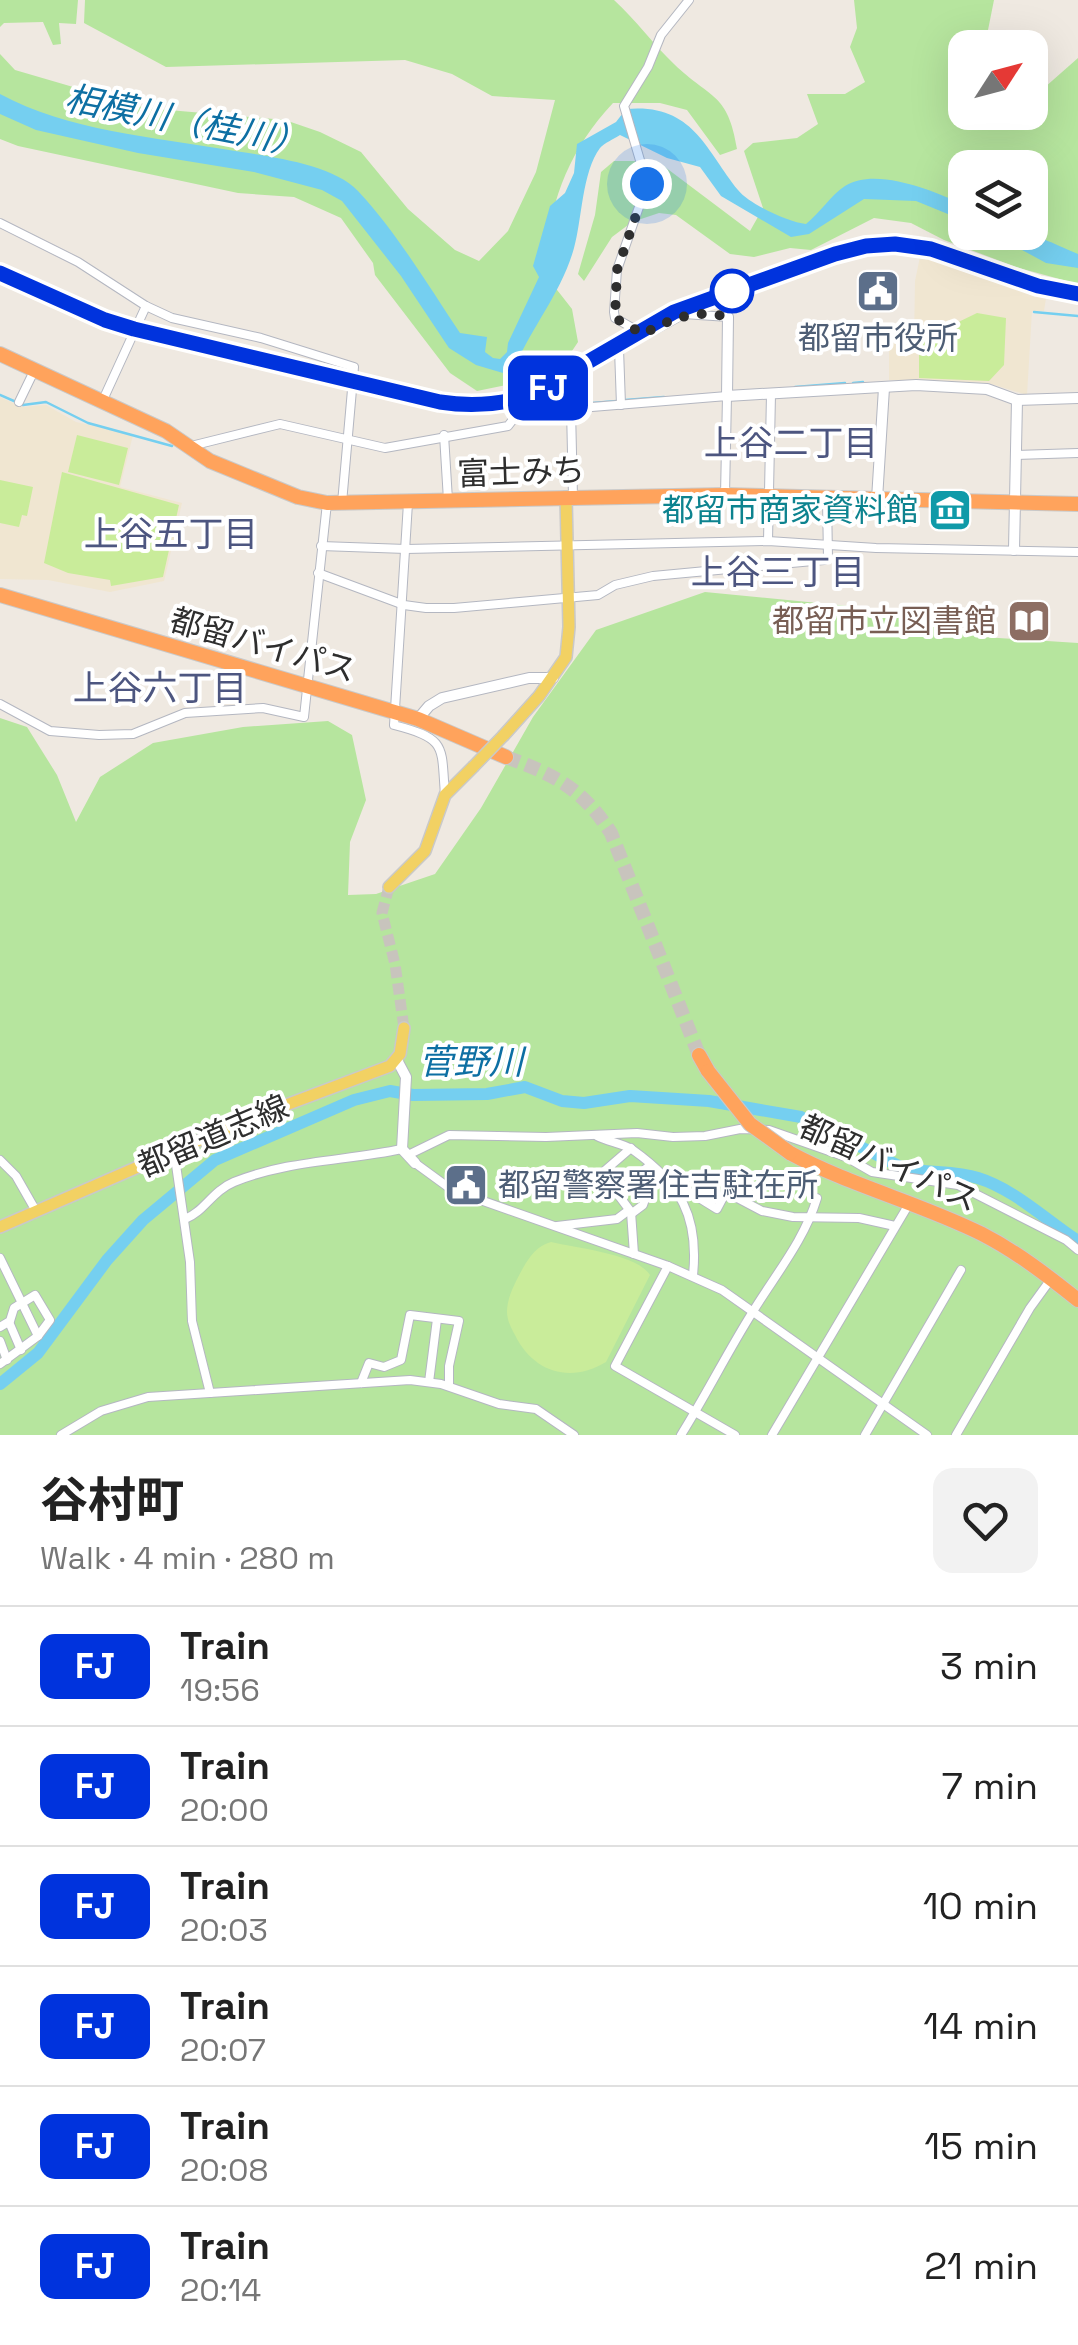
<!DOCTYPE html>
<html lang="en">
<head>
<meta charset="utf-8">
<style>
  body { margin:0; font-family:"Space Grotesk","Noto Sans JP",sans-serif; background:#f2f2f2; color:#222; height:100vh; display:flex; flex-direction:column; font-size:38px; white-space:nowrap }
  * { box-sizing:border-box; margin:0 }
  p { font-size:32px; color:#767676 }
  .icon { flex:none; width:55px; height:55px; fill:none; stroke:currentColor; stroke-width:2; stroke-linecap:round; stroke-linejoin:round }
  .map { position:relative; height:1435px; overflow:hidden }
  .details { display:flex; flex-direction:column; background:#fff; flex:1 }
  .details>* { flex:none }
  .badge { padding:0 20px; border-radius:15px; font-size:35px; line-height:65px }
  .needle { width:65px; rotate:54deg }
  .buttons { position:absolute; left:948px; top:30px; display:grid; gap:20px }
  .buttons a { display:grid; place-items:center; width:100px; height:100px; border-radius:20px; background:#fff; box-shadow:0 10px 40px #0002; font-size:50px }
  .you { position:absolute; width:50px; height:50px; margin:-25px; border:8px solid #fff; border-radius:50%; background:#1a73e8; box-shadow:0 0 0 15px #1a73e833 }
  .map>.badge { position:absolute; translate:-50% -50%; box-shadow:0 0 0 5px #fff }
  .round { display:grid; place-items:center; flex:none; width:105px; height:105px; border-radius:20px; background:#f2f2f2 }
  .head { display:flex; align-items:center; justify-content:space-between; height:170px; padding:0 40px }
  h1 { font-size:48px; font-weight:700; line-height:75px }
  ul { padding:0; list-style:none }
  li { display:flex; align-items:center; gap:30px; height:120px; padding:0 40px; border-top:2px solid #e0e0e0 }
  li div { flex:1 }
  li b { display:block; font-size:38px }
  li em { font-style:normal }
  li .badge { min-width:110px; font-weight:700; text-align:center }
  .map>svg:first-child { display:block }
  .education { fill:#f0e6d1 }
  .green { fill:#b6e59e; fill-rule:evenodd }
  .pitch { fill:#c9ec9a }
  .water { fill:#75cff0 }
  .lines { fill:none; stroke-linecap:round; stroke-linejoin:round }
  .stream { stroke:#75cff0; stroke-width:2.5 }
  .river { stroke:#75cff0; stroke-width:12 }
  .primary-tunnel { stroke:#c8c4bd; stroke-width:11; stroke-dasharray:11 5.5; stroke-linecap:butt }
  .highway-tunnel { stroke:#c8c4bd; stroke-width:14; stroke-dasharray:14 7; stroke-linecap:butt }
  .street-casing { stroke:#b4b7c1; stroke-width:10 }
  .secondary-casing { stroke:#b4b7c1; stroke-width:12 }
  .primary-casing { stroke:#c9c9c9; stroke-width:14 }
  .highway-casing { stroke:#c9c9c9; stroke-width:16 }
  .street { stroke:#fff; stroke-width:8 }
  .secondary { stroke:#fff; stroke-width:10 }
  .primary { stroke:#f2d163; stroke-width:11 }
  .highway { stroke:#ffa35c; stroke-width:14 }
  .rail { stroke:#a3a6b8; stroke-width:2.5 }
  .primary-bridge-casing { stroke:#c9c9c9; stroke-width:14; stroke-linecap:butt }
  .highway-bridge-casing { stroke:#c9c9c9; stroke-width:16; stroke-linecap:butt }
  .primary-bridge { stroke:#f2d163; stroke-width:11 }
  .highway-bridge { stroke:#ffa35c; stroke-width:14 }
  .line-casing { stroke:#fff; stroke-width:22 }
  .line { stroke:#03d; stroke-width:15 }
  .walk { stroke:#2e2e2e; stroke-width:10; stroke-dasharray:0 18 }
  .stop-dot { fill:#fff; stroke:#03d; stroke-width:5 }
  .labels { text-anchor:middle; stroke-width:8; stroke-linejoin:round; paint-order:stroke }
  .service-label { font-size:32px; fill:#4e5e75; stroke:#fff }
  .street-label { font-size:32px; fill:#2e2e2e; stroke:#fff }
  .culture-label { font-size:32px; fill:#0d838f; stroke:#fff; text-anchor:end }
  .education-label { font-size:32px; fill:#785e54; stroke:#fff; text-anchor:end }
  .water-label { font-size:35px; font-style:italic; fill:#0d6fa3; stroke:#fff }
  .neighbourhood-label { font-size:35px; fill:#4d5680; stroke:#fff }
</style>
</head>
<body>
<div class="map">
<svg width="1078" height="1435" viewBox="0 0 1078 1435">
  <rect width="100%" height="100%" fill="#efe9e1"/>
  <g class="education">
    <path d="M921,252L935,254L1047,292L1044,311H1032L1027,395L988,383L889,380V341H914L915,281Z"/>
    <path d="M0,397L22,407L46,405L76,422L133,435L120,487L182,503L164,581L110,592L48,580L0,579Z"/>
  </g>
  <g class="green">
    <path d="M0,0H78L76,24L59,23L61,44L53,45L43,22L4,23L0,27Z"/>
    <path d="M85,0H614C636,20 653,44 674,64C710,99 728,92 737,149L720,155L687,110L660,103H613C567,152 549,205 543,272L572,309L578,342L564,363L516,383L477,391L450,373L375,275L373,263L341,218L294,197L238,193L18,146L0,139V54L15,70L145,108L285,120L320,132L361,152L408,209L455,250L479,261L508,231L536,172L555,100L492,96L452,74L405,60L166,67L84,23Z"/>
    <path d="M854,0H994L987,35L991,47L965,48V112H1030V93L1036,95L1078,58V284L1019,268L944,240L911,223L874,218L811,250L790,248L754,257L730,254L676,215L659,213L632,222L612,237L584,281L578,274L595,215L601,172L614,161H657L750,231L763,208L744,151L753,143L797,138L818,124L807,94H845L865,82L850,47L857,28ZM965,168H1030V232H965Z"/>
    <path d="M705,592L910,612L983,637L1078,643V1435H0V718L27,727L57,775L76,822L100,777L153,743L243,727L328,721L352,735L366,800L350,842L348,895L376,894L435,874L481,808L533,717L596,630Z"/>
  </g>
  <g class="pitch">
    <path d="M977,313L1006,318L1004,365L989,381L919,378V327L946,328Z"/>
    <path d="M77,435L128,448L119,485L68,472Z"/>
    <path d="M62,472L179,505L163,577L111,586L110,580L68,573L44,563Z"/>
    <path d="M0,480L33,487L27,516L22,515L19,527L0,523Z"/>
    <path d="M551,1242C576,1248 637,1254 650,1275L606,1362C570,1384 533,1372 515,1335C511,1328 507,1320 507,1312C507,1297 516,1281 523,1268C530,1256 537,1246 551,1242Z"/>
  </g>
  <g class="water">
    <path d="M0,94C68,131 154,137 229,150C265,156 332,163 358,191C397,233 428,285 460,333L487,337L485,352L493,358L500,359L507,352L508,343L539,277L533,266L550,206L565,193L574,173L577,144L616,122L626,109C693,103 705,149 738,190C749,204 788,222 806,224C820,213 830,196 845,186C876,166 936,192 965,205V221L916,201L864,199L809,234L791,237L721,196L700,167L667,158L620,135C614,139 604,143 600,148C582,172 582,220 574,248C562,292 532,326 515,367L503,373L476,365L449,348L401,276L342,201L322,190L254,172L138,153L36,130L0,114Z"/>
    <path d="M991,233C1035,232 1041,238 1078,254V268L1046,263Z"/>
  </g>
  <g class="lines">
    <g class="stream">
      <path d="M1034,312L1078,316"/>
      <path d="M853,383L863,382"/>
      <path d="M795,387L845,383"/>
      <path d="M0,395L23,405L46,402L88,423L172,446"/>
      <path d="M625,400L664,397"/>
      <path d="M543,407L617,401"/>
    </g>
    <path class="river" d="M0,1384L38,1353L107,1260L143,1220L215,1160L354,1100L390,1091L413,1095L487,1094L525,1087L562,1101L584,1103L630,1096L709,1101L801,1117L901,1167C926,1174 953,1170 978,1178C1014,1189 1046,1220 1078,1241"/>
    <path class="primary-tunnel" d="M389,887L382,913L395,964L404,1028"/>
    <path class="highway-tunnel" d="M506,757C555,775 582,788 611,833L699,1055"/>
    <g class="street-casing">
      <g id="street">
        <path d="M0,223L78,262L146,306L172,318L261,338L354,367L342,503"/>
        <path d="M643,334L615,318L614,312L617,270L647,184L624,106L648,67L661,35L689,0"/>
        <path d="M19,402L34,371"/>
        <path d="M102,402L146,306"/>
        <path d="M621,405L619,349L684,314L728,317"/>
        <path d="M571,409L573,497"/>
        <path d="M444,435L448,500"/>
        <path d="M191,446L280,424L385,448L508,426L518,413L727,396L725,495"/>
        <path d="M1016,455L1078,453"/>
        <path d="M408,503L394,725C448,739 441,746 445,795"/>
        <path d="M768,541L771,394"/>
        <path d="M321,546L406,549L768,541L876,548L1078,552"/>
        <path d="M318,573L404,605L426,608H454L598,595L615,585L653,576L824,560L828,558L827,498"/>
        <path d="M0,704L50,731L99,735L133,734L185,713L263,708L304,717L327,503"/>
        <path d="M597,1136C608,1142 623,1143 633,1150C681,1184 699,1217 693,1275"/>
        <path d="M631,1148L602,1173L631,1212L634,1254"/>
        <path d="M174,1151L190,1262L192,1321L210,1393"/>
        <path d="M408,1155L449,1135L546,1137L637,1133L673,1137L705,1136L740,1129L769,1130L846,1157L872,1172L958,1185L1066,1240L1078,1250"/>
        <path d="M0,1160L16,1176L36,1211"/>
        <path d="M415,1163L452,1190L668,1266L722,1290L927,1435"/>
        <path d="M678,1191L683,1188L717,1209L726,1192L762,1211L793,1217L859,1218L895,1226"/>
        <path d="M616,1193L649,1166"/>
        <path d="M631,1214L643,1205L655,1171"/>
        <path d="M185,1219C204,1212 212,1191 234,1182C288,1160 346,1161 402,1149"/>
        <path d="M557,1226L617,1219L629,1210"/>
        <path d="M0,1258L38,1336"/>
        <path d="M668,1266L615,1366L735,1435"/>
        <path d="M9,1322L21,1350"/>
        <path d="M0,1327L10,1321L14,1308L35,1295L50,1320L38,1336L0,1364"/>
        <path d="M0,1341L7,1360"/>
        <path d="M429,1382L437,1319"/>
        <path d="M361,1383L369,1363L384,1367L401,1360L410,1315L459,1321L449,1366V1386"/>
        <path d="M61,1435L101,1411L148,1397L410,1380L441,1384L499,1404L536,1409L574,1435"/>
        <path d="M681,1435C706,1395 727,1353 752,1313C775,1275 804,1241 817,1198"/>
        <path d="M772,1435L909,1204"/>
        <path d="M865,1435L961,1270"/>
        <path d="M956,1435L1030,1308L1051,1279"/>
      </g>
    </g>
    <g class="secondary-casing">
      <g id="secondary">
        <path d="M728,317L727,396L916,385L987,389L1017,400L1078,398"/>
        <path d="M877,499L884,388"/>
        <path d="M1014,550L1017,400"/>
        <path d="M418,719L429,706L442,698L529,678H553"/>
        <path d="M397,1060L406,1077L402,1149L415,1163"/>
      </g>
    </g>
    <g class="primary-casing">
      <g id="primary">
        <path d="M504,735L539,696L566,657L569,627L566,497"/>
        <path d="M389,887L425,851L445,795L473,767"/>
        <path d="M0,1227L246,1120L390,1066L400,1054L404,1028"/>
      </g>
    </g>
    <g class="highway-casing">
      <g id="highway">
        <path d="M0,354L166,431L210,461L298,497L327,503L725,495L1078,504"/>
        <path d="M0,595L418,719L506,757"/>
        <path d="M699,1055L708,1071"/>
        <path d="M790,1153C851,1186 920,1203 982,1234C1017,1252 1048,1276 1078,1300"/>
      </g>
    </g>
    <use href="#street" class="street"/>
    <use href="#secondary" class="secondary"/>
    <use href="#primary" class="primary"/>
    <use href="#highway" class="highway"/>
    <path class="rail" d="M0,273L105,320L134,329L439,402C539,418 575,361 655,321C691,303 731,291 769,277C800,266 831,251 863,246C940,234 1004,287 1078,294"/>
    <g class="primary-bridge-casing">
      <path id="primary-bridge" d="M473,767L504,735"/>
    </g>
    <g class="highway-bridge-casing">
      <path id="highway-bridge" d="M708,1071L750,1124L790,1153"/>
    </g>
    <use href="#primary-bridge" class="primary-bridge"/>
    <use href="#highway-bridge" class="highway-bridge"/>
  </g>
  <g class="lines">
    <g class="line-casing">
      <path id="line" d="M0,273L105,320L134,329L440,402C471,407 499,405 529,396L674,312L835,254L866,246L895,244L931,249L1038,286L1078,294"/>
    </g>
    <use href="#line" class="line"/>
    <path class="walk" d="M647,184L617,270L615,318L643,334C673,318 695,309 728,317L732,291"/>
  </g>
  <defs>
    <g id="civic-square" transform="scale(2.25)"><rect x="-9" y="-9" width="18" height="18" rx="4" fill="#5c6f8a" stroke="#fff"/><path d="M-.6-6.5H3V-4.5H.6V-3L4-1V1h2V6H-6V1h2V-1L-.6-3ZM-1.2 2.5V6h2.4V2.5Z" fill="#fff"/></g>
    <g id="museum-square" transform="scale(2.25)"><rect x="-9" y="-9" width="18" height="18" rx="4" fill="#0f9aa8" stroke="#fff"/><path d="M0-6L6-3V-2H-6V-3ZM-5-1h2V3h-2ZM-1-1h2V3h-2ZM3-1h2V3H3ZM-6 4H6V6H-6Z" fill="#fff"/></g>
    <g id="library-square" transform="scale(2.25)"><rect x="-9" y="-9" width="18" height="18" rx="4" fill="#8d6e63" stroke="#fff"/><path d="M-6-4Q-3-5.5-.7-3.5V5Q-3 3-6 4ZM6-4Q3-5.5 .7-3.5V5Q3 3 6 4Z" fill="#fff"/></g>
  </defs>
  <g fill-rule="evenodd">
    <use href="#civic-square" x="878" y="291"/>
    <use href="#museum-square" x="950" y="510"/>
    <use href="#library-square" x="1029" y="621"/>
    <use href="#civic-square" x="466" y="1185"/>
  </g>
  <circle class="stop-dot" cx="732" cy="291" r="20"/>
  <g class="labels">
    <g class="service-label">
      <text x="878" y="349">都留市役所</text>
      <text x="498" y="1196" text-anchor="start">都留警察署住吉駐在所</text>
    </g>
    <g class="street-label">
      <text transform="translate(521 472) rotate(-2)" y="11">富士みち</text>
      <text transform="translate(263 645) rotate(16)" y="11">都留バイパス</text>
      <text transform="translate(213 1136) rotate(-23)" y="11">都留道志線</text>
      <text transform="translate(889 1163) rotate(24)" y="11">都留バイパス</text>
    </g>
    <g class="culture-label">
      <text x="918" y="521">都留市商家資料館</text>
    </g>
    <g class="education-label">
      <text x="996" y="632">都留市立図書館</text>
    </g>
    <g class="water-label">
      <text transform="translate(186 121) rotate(11)" y="12">相模川（桂川）</text>
      <text x="471" y="1074">菅野川</text>
    </g>
    <g class="neighbourhood-label">
      <text x="791" y="455">上谷二丁目</text>
      <text x="171" y="546">上谷五丁目</text>
      <text x="778" y="584">上谷三丁目</text>
      <text x="160" y="700">上谷六丁目</text>
    </g>
  </g>
</svg>
<div class="buttons">
<a><svg class="needle" viewBox="-14 -14 28 28"><path d="M0-13l5 13h-10z" fill="#e53935"/><path d="M0 13l5-13h-10z" fill="#767676"/></svg></a>
<a><svg class="icon" aria-label="layers" viewBox="0 0 24 24"><path d="M12 4l9 5-9 5-9-5zM3 14l9 5 9-5"/></svg></a>
</div>
<div class="you" style="left:647px;top:184px"></div>
<b class="badge" style="left:548px;top:388px;background:#03d;color:#fff">FJ</b>
</div>
<section class="details">
<div class="head"><div><h1>谷村町</h1><p>Walk · 4 min · 280 m</p></div><a class="round"><svg class="icon" aria-label="heart" viewBox="0 0 24 24"><path d="M12 20l-8-8c-3-5 5-10 8-4 3-6 11-1 8 4z"/></svg></a></div>
<ul>
<li><span class="badge" style="background:#03d;color:#fff">FJ</span><div><b>Train</b><p>19:56</p></div><em>3 min</em></li>
<li><span class="badge" style="background:#03d;color:#fff">FJ</span><div><b>Train</b><p>20:00</p></div><em>7 min</em></li>
<li><span class="badge" style="background:#03d;color:#fff">FJ</span><div><b>Train</b><p>20:03</p></div><em>10 min</em></li>
<li><span class="badge" style="background:#03d;color:#fff">FJ</span><div><b>Train</b><p>20:07</p></div><em>14 min</em></li>
<li><span class="badge" style="background:#03d;color:#fff">FJ</span><div><b>Train</b><p>20:08</p></div><em>15 min</em></li>
<li><span class="badge" style="background:#03d;color:#fff">FJ</span><div><b>Train</b><p>20:14</p></div><em>21 min</em></li>
</ul>
</section>
</body>
</html>
